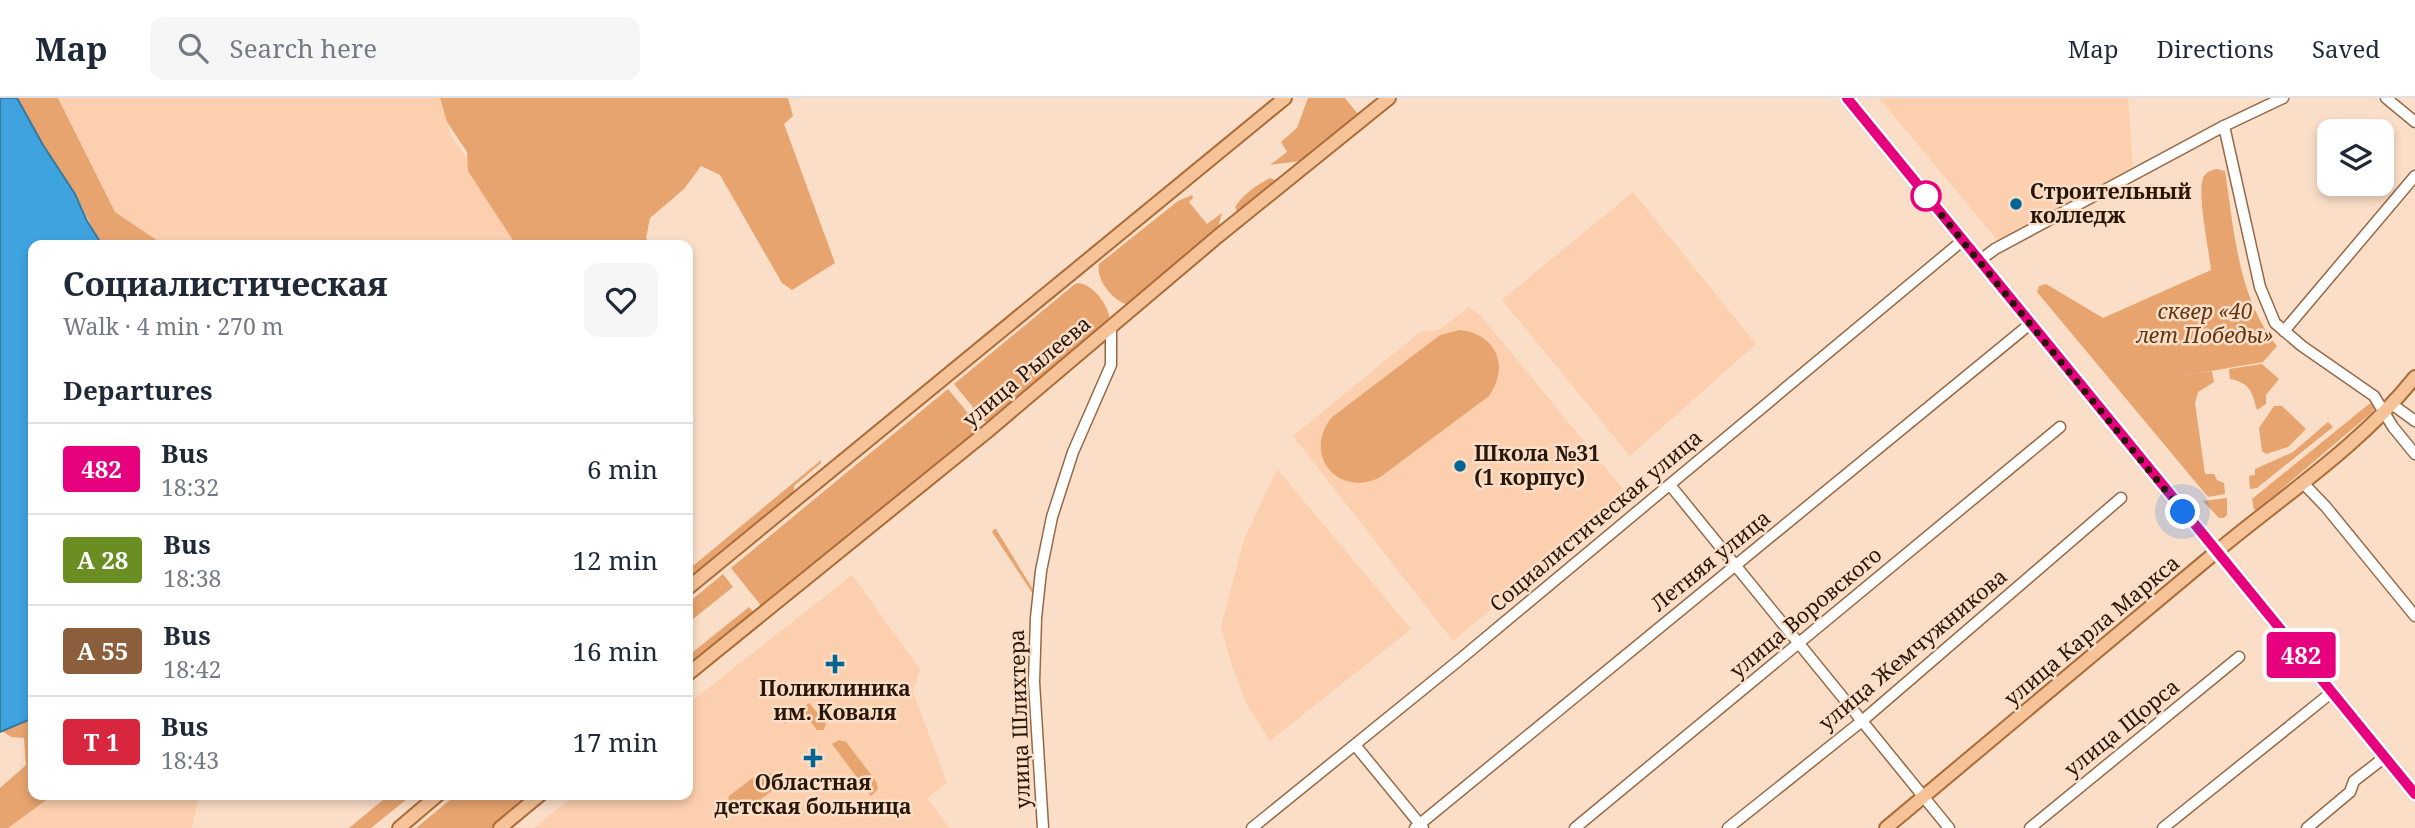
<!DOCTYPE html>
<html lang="en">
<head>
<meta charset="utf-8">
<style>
  body { margin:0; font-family:"Noto Serif",serif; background:#f6f6f7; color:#1f2937; height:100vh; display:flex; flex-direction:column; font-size:26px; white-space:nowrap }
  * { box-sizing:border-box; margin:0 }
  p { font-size:23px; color:#747a83 }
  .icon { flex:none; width:38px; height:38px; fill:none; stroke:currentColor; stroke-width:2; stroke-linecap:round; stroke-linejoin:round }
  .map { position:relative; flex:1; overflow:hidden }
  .details { position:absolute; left:28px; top:142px; width:665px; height:560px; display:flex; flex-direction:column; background:#fff; border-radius:14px; box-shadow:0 4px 10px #0003 }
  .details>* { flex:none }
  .badge { padding:0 14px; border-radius:5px; font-size:24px; line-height:46px }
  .controls { position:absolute; left:2317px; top:21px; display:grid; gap:14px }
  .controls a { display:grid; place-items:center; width:77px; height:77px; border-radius:14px; background:#fff; box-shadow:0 4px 10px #0003; font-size:35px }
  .you { position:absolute; width:35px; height:35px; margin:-18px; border:5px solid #fff; border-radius:50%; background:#1a73e8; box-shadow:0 0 0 10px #1a73e833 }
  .map>.badge { position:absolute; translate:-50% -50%; box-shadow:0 0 0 4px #fff }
  h2 { padding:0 35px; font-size:26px; line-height:63px }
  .round { display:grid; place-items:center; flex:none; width:74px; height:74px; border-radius:14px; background:#f6f6f7 }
  .head { display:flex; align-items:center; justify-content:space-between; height:119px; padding:0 35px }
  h1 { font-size:33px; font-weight:700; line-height:52px }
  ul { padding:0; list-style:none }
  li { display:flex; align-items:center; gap:21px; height:91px; padding:0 35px; border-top:2px solid #e0e1e3 }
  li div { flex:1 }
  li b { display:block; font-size:26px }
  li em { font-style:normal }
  li .badge { min-width:77px; font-weight:700; text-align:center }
  header { display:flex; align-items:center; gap:42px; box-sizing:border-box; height:98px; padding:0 35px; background:#fff; border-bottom:2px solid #e0e1e3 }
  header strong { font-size:33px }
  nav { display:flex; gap:38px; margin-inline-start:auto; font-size:24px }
  .search { width:490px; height:63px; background:#f6f6f7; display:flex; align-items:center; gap:18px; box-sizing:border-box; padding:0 24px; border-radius:14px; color:#747a83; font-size:26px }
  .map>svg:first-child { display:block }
  .built { fill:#fccfae }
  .green { fill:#e7a46f }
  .water { fill:#3ea3df; stroke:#37799f; stroke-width:2 }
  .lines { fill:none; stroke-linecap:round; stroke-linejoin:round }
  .minor-casing { stroke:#956946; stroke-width:13 }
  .major-casing { stroke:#aa6c38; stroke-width:16 }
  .minor { stroke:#fff; stroke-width:10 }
  .major { stroke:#f6c297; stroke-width:12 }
  .line-casing { stroke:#fff; stroke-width:16 }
  .line { stroke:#e6007e; stroke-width:10 }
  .walk { stroke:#281709; stroke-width:7; stroke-dasharray:0 12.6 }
  .stop-dot { fill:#fff; stroke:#e6007e; stroke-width:3.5 }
  .poi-dot { fill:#016594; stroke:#fbdec7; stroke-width:2.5 }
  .labels { text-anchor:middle; stroke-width:5; stroke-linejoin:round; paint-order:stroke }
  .poi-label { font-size:21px; font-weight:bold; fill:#281709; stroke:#fbdec7; text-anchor:start }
  .park-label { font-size:21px; font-style:italic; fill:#603813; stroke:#fbdec7 }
  .street-label { font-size:21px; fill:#281709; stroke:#fbdec7 }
</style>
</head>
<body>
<header>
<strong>Map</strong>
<div class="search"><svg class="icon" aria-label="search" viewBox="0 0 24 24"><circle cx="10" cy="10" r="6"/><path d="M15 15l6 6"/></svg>Search here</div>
<nav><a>Map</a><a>Directions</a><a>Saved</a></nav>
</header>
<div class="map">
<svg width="2415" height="730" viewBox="0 0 2415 730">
  <rect width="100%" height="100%" fill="#fbdec7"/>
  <g class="built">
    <path d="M58,0H440L450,36L527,147H173L161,145L115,114Z"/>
    <path d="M1879,0H2128L2133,69L1998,143Z"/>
    <path d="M1633,94L1756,246L1630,358L1502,202Z"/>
    <path d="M1469,209L1482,219L1628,397L1453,543L1293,338L1420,234L1439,232Z"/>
    <path d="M1277,371L1411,531L1270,643L1247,607L1231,565L1221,528L1244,442Z"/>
    <path d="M852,477L920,571L913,594L947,685L927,700L950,730H534L575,697L688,696V606Z"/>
    <path d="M53,697H199L192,730H8Z"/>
  </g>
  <g class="green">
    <path d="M17,0H58L115,114L161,145L173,147H102C91,130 84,111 74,94C55,62 32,34 17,0Z"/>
    <path d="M440,0H788L793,18L784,26L835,165L792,192L782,185L720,77L701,68L684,91L650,120L646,140L651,147H516L468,73L467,54L447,24Z"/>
    <path d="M1308,0H1345L1361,20L1300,63L1270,67L1287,54L1281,44L1297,30Z"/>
    <path d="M2217,71L2225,73C2234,132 2238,200 2277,248L2263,264L2170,280L2212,273L2214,284L2198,294L2195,305L2205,376H2214L2217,382L2224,385L2225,396L2208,399L2037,194L2039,188L2046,186L2103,220L2211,172C2209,152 2197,96 2203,80C2206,74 2211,72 2217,71Z"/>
    <path d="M1270,80L1278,83L1238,116L1235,109C1243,96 1257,87 1270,80Z"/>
    <path d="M1192,97L1193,100L1189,104L1207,126L1222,115L1217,133L1129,207C1114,204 1095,182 1099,166L1178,103Z"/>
    <path d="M1079,185C1095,188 1108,207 1110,222L987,326L954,286L1075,186Z"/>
    <path d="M1460,232C1496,236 1510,268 1489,298L1379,380C1337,399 1303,357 1331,320L1440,237Z"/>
    <path d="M2262,266L2279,281L2266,297V306L2257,312C2252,295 2251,285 2230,281L2229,271Z"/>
    <path d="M948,291L981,331L763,510L731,470Z"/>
    <path d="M2369,306H2372L2374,311L2371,315L2258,411L2254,412L2252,401Z"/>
    <path d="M2274,308H2282L2306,331L2288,349L2266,356L2262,353L2259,330Z"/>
    <path d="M2328,324L2333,329L2257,390L2250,391L2249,378L2255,377V371L2293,354Z"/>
    <path d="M821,362V365L794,388V397L688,484V472Z"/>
    <path d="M2227,400V417L2224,420H2219L2203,403Z"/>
    <path d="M994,431H996L1034,493L1033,496L992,434Z"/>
    <path d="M723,476L733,489L688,525V505Z"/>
    <path d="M749,509L755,516L688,571V558Z"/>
    <path d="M809,605L826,625L824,632H817L802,613L785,626L783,623Z"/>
    <path d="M33,620V696L53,697L8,730H0V690L26,667L24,640L11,639L2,633Z"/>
    <path d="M839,642L846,644L876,683L878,691L871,698L832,646Z"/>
    <path d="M762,673L773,676L776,681L774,691L742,716H734L728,707L729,698Z"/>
    <path d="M389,697H412L371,730H349Z"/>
    <path d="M456,697H527L525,704L495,730H416Z"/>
  </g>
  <path class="water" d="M0,0H17L43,47L75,96L87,123L102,147H33V620L0,634Z"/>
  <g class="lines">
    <g class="minor-casing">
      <g id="minor">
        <path d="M2386,0L2415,24"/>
        <path d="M2224,28L2260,189L2275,225L2302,248L2374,298L2393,329L2415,356"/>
        <path d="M1979,163L1995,151L2224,28L2283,0"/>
        <path d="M2284,233L2415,78"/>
        <path d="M2393,307L2415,323"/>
        <path d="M2303,385L2326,409L2415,518"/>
        <path d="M1670,387L1949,730"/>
        <path d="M1355,647L1423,730"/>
        <path d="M1043,730L1034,584L1036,520L1041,473L1052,419L1073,354L1111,267V229"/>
        <path d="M1252,730L1458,563L1962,143"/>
        <path d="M1415,730L2030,226"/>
        <path d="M1575,730L2060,329"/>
        <path d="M1728,730L1862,623L2121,400"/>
        <path d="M2030,730L2239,559"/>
        <path d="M2163,730L2331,595"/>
        <path d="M2307,730L2350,694L2354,683L2385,659"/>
      </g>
    </g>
    <g class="major-casing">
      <g id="major">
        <path d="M1847,0L2415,696"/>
        <path d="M688,490L1285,0"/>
        <path d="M688,576L989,332L1217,139L1389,0"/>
        <path d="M399,730L439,696"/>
        <path d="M500,730L541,696"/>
        <path d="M1886,730C1996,637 2106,546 2216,454C2283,398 2360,348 2415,279"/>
      </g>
    </g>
    <use href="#minor" class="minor"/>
    <use href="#major" class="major"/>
  </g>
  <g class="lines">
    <g class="line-casing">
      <path id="line" d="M1847,0L2415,696"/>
    </g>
    <use href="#line" class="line"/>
    <path class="walk" d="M1926,98L2183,414"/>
  </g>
  <circle class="stop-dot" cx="1926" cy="98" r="14"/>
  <g class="poi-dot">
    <circle cx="2016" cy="106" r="7"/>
    <circle cx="1460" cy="368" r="7"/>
    <path d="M831.5 555.5h7v7h7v7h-7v7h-7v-7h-7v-7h7z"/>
    <path d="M809.5 649.5h7v7h7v7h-7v7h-7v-7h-7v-7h7z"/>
  </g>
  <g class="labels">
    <g class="poi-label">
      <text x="2030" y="101">Строительный<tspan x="2030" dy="24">колледж</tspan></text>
      <text x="1474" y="363">Школа №31<tspan x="1474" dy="24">(1 корпус)</tspan></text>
      <text x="835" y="598" text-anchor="middle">Поликлиника<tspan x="835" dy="24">им. Коваля</tspan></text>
      <text x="813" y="692" text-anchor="middle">Областная<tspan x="813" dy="24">детская больница</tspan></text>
    </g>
    <g class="park-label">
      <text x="2205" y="221">cквер «40<tspan x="2205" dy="24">лет Победы»</tspan></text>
    </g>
    <g class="street-label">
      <text transform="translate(1027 274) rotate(-40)" y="7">улица Рылеева</text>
      <text transform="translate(1596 423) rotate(-40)" y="7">Социалистическая улица</text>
      <text transform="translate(1711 463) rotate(-39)" y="7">Летняя улица</text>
      <text transform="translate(1806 515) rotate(-40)" y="7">улица Воровского</text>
      <text transform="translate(2092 533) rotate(-40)" y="7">улица Карла Маркса</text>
      <text transform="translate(1913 552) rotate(-40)" y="7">улица Жемчужникова</text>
      <text transform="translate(1020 621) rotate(-92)" y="7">улица Шлихтера</text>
      <text transform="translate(2122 630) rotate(-39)" y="7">улица Щорса</text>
    </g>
  </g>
</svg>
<div class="controls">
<a><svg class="icon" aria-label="layers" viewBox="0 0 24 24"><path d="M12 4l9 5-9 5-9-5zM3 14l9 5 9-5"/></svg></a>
</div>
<div class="you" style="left:2183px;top:414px"></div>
<b class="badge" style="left:2301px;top:557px;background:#e6007e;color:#fff">482</b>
<section class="details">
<div class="head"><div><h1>Социалистическая</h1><p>Walk · 4 min · 270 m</p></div><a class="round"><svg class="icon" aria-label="heart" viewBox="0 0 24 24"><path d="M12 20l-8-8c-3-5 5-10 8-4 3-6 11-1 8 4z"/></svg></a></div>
<h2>Departures</h2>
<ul>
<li><span class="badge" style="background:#e6007e;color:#fff">482</span><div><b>Bus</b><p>18:32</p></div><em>6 min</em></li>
<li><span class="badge" style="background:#6b8e23;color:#fff">А 28</span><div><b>Bus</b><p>18:38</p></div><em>12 min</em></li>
<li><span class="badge" style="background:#8b5e3c;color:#fff">А 55</span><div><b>Bus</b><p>18:42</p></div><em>16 min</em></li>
<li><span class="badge" style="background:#d7263d;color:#fff">Т 1</span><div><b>Bus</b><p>18:43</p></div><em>17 min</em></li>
</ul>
</section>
</div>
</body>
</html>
